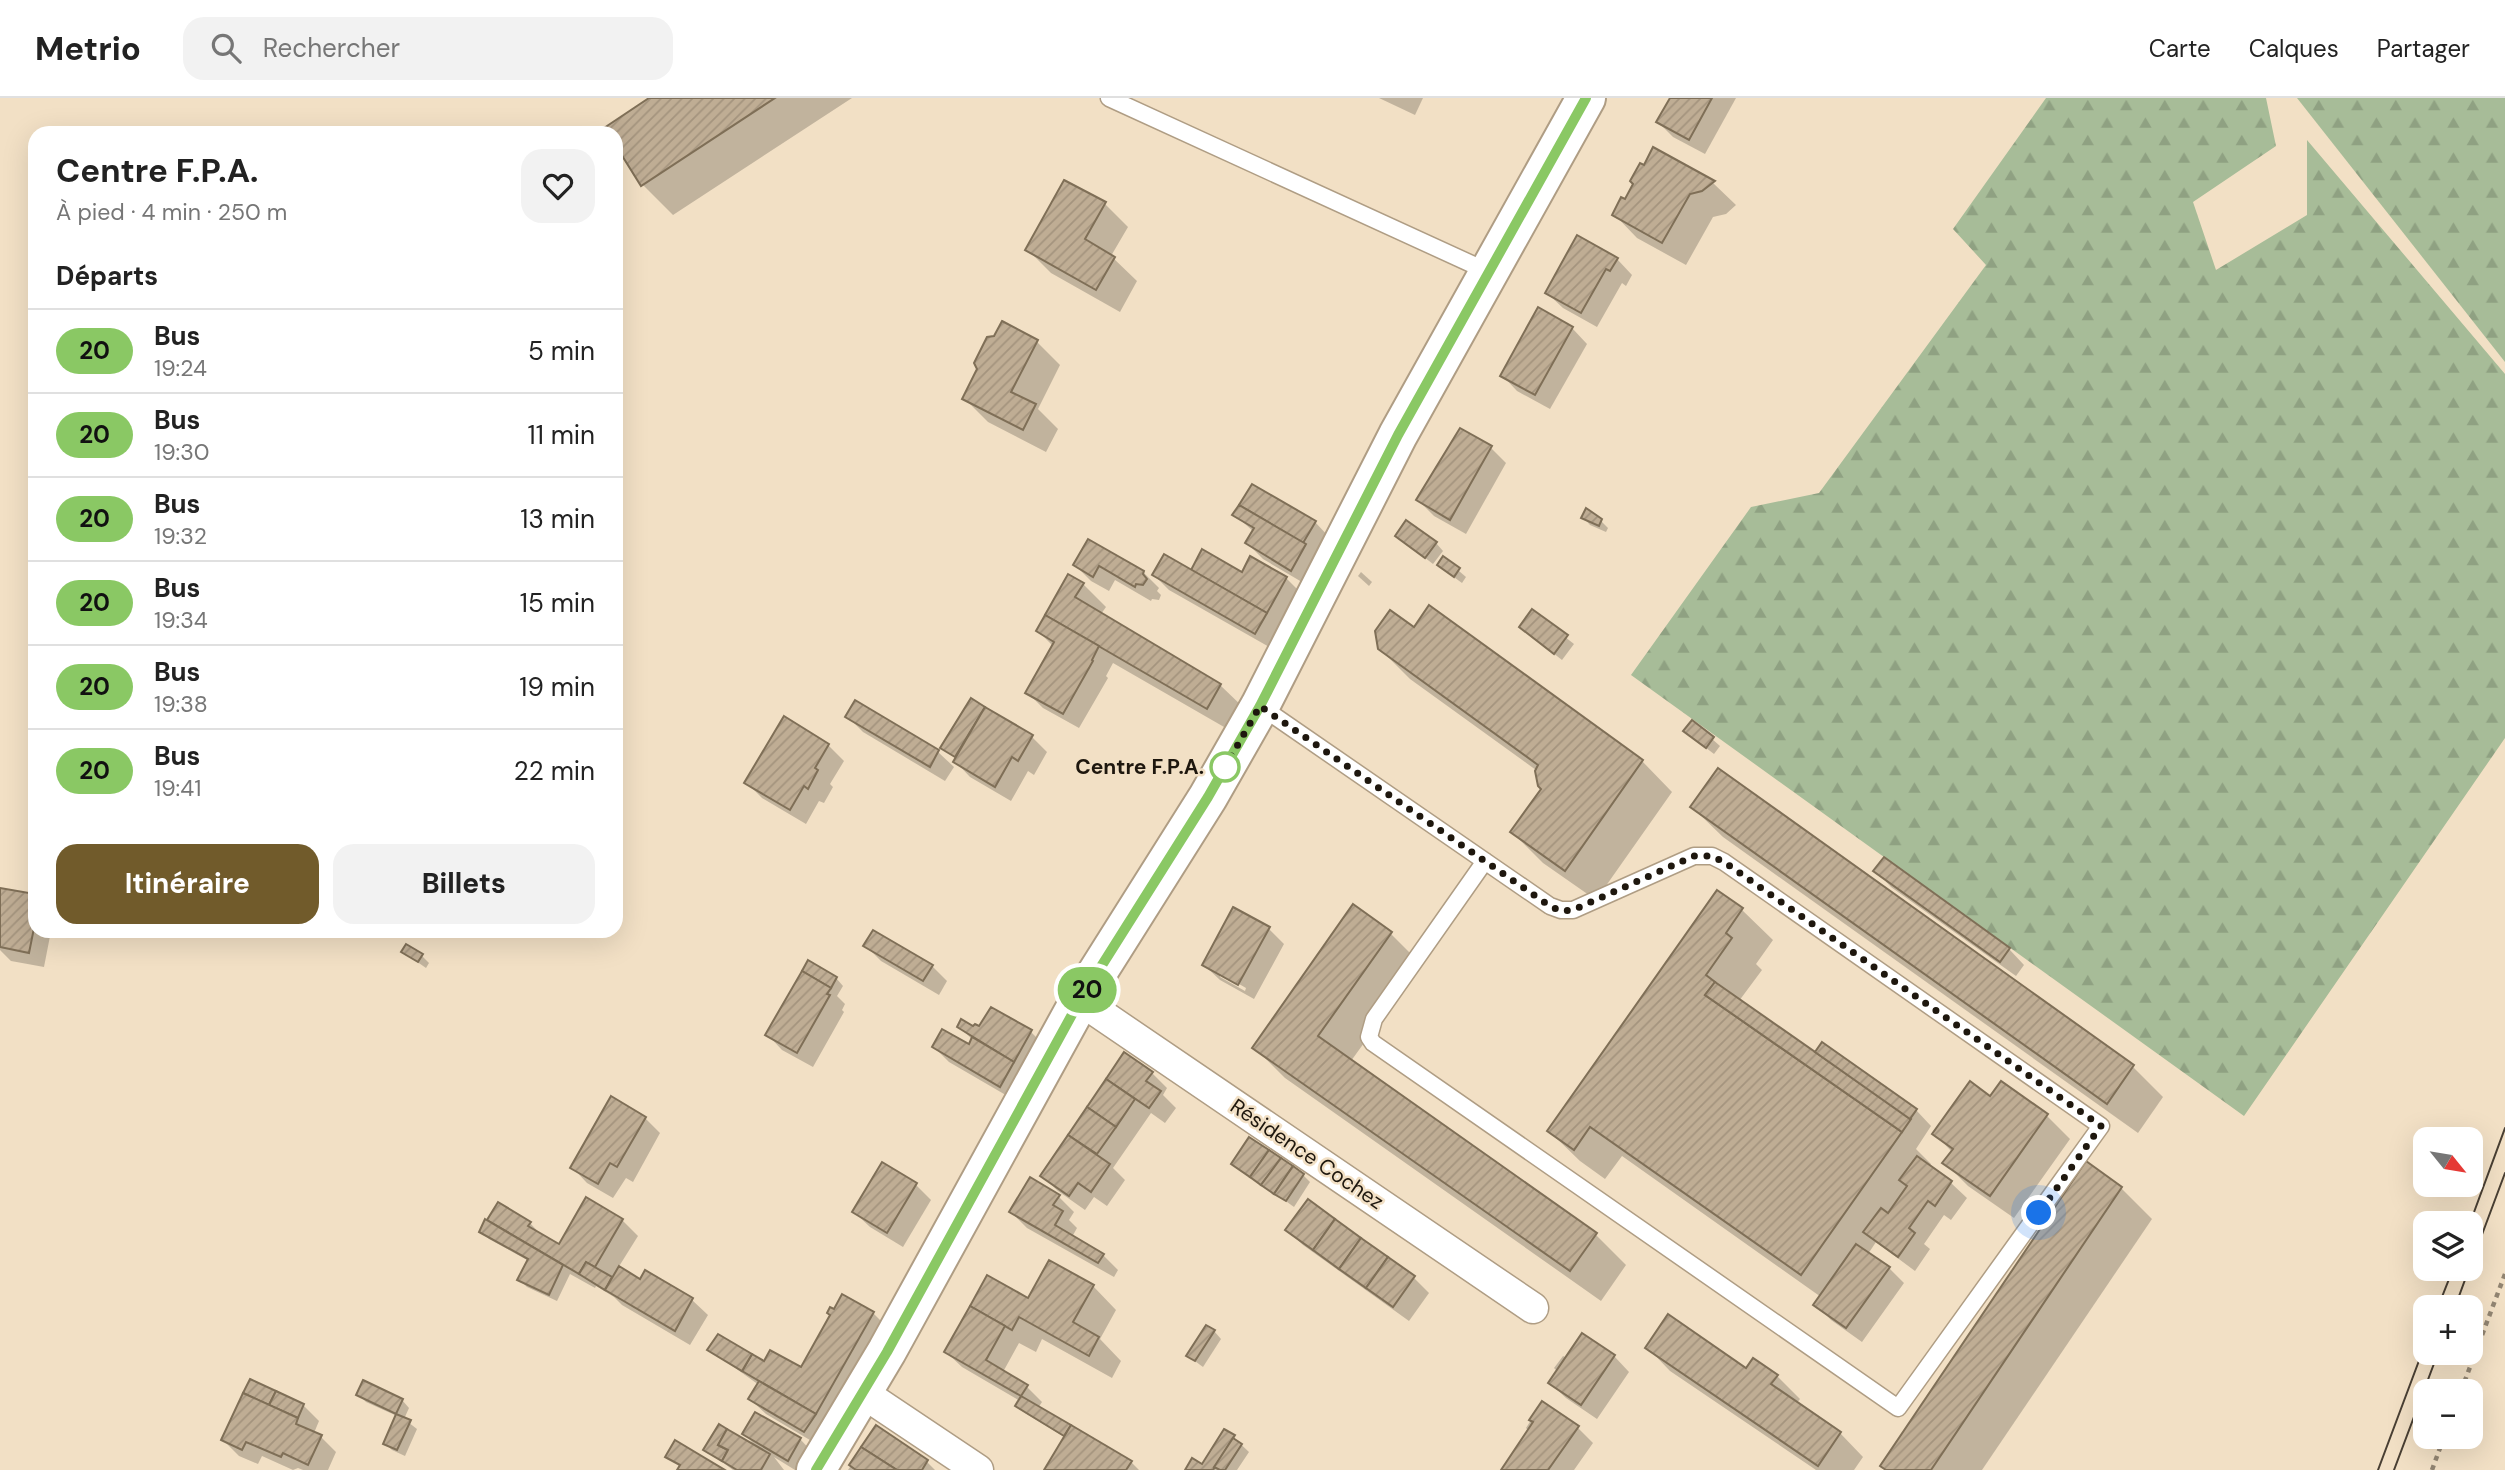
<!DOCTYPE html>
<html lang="fr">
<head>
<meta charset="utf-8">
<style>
  body { margin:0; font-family:"DM Sans",sans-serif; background:#f2f2f2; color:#222; height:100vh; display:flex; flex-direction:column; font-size:26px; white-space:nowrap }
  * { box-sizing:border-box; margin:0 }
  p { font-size:23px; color:#767676 }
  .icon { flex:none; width:38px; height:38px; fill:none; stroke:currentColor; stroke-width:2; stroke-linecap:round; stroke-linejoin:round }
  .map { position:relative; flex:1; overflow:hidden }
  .side { position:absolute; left:28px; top:28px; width:595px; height:812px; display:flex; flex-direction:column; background:#fff; border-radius:21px; box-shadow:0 7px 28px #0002 }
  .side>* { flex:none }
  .badge { padding:0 14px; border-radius:23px; font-size:24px; line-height:46px }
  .needle { width:46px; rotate:120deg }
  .tools { position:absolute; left:2413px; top:1029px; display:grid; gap:14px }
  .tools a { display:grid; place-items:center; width:70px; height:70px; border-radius:14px; background:#fff; box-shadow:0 7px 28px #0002; font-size:35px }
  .you { position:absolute; width:35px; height:35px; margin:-18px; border:5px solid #fff; border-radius:50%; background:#1a73e8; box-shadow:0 0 0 10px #1a73e833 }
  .map>.badge { position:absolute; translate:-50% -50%; box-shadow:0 0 0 4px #fff }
  h2 { padding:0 28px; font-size:26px; line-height:63px }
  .round { display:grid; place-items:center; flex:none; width:74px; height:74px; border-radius:21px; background:#f2f2f2 }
  .summary { display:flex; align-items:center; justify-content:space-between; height:119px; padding:0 28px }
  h1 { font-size:33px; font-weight:700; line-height:52px }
  .button { display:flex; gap:14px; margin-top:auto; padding:14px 28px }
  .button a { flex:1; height:80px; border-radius:21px; background:#715b2b; color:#fff; font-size:28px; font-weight:700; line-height:80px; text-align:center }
  .button a+a { background:#f2f2f2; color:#222 }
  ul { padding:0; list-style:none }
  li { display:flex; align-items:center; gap:21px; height:84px; padding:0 28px; border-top:2px solid #e0e0e0 }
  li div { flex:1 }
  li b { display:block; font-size:26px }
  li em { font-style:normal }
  li .badge { min-width:77px; font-weight:700; text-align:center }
  header { display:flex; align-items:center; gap:42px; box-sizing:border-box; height:98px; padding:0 35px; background:#fff; border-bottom:2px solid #e0e0e0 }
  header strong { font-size:33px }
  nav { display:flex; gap:38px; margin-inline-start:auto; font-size:24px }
  .search { width:490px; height:63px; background:#f2f2f2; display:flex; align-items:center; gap:18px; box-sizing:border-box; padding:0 24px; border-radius:21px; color:#767676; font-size:26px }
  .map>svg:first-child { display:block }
  .forest { fill:url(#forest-firs) }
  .shadow { fill:#0003; fill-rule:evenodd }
  .building { fill:url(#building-hatch); stroke:#7f6f57; stroke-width:2 }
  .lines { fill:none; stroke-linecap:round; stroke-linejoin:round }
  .lane-casing { stroke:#af9d84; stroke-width:19 }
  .street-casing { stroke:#af9d84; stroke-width:33 }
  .secondary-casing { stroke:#af9d84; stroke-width:42 }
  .path { stroke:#928572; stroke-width:4.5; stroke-dasharray:5 5; stroke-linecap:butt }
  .lane { stroke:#fff; stroke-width:16 }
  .street { stroke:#fff; stroke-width:30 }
  .secondary { stroke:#fff; stroke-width:38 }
  .tram { stroke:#493f33; stroke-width:2 }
  .line-casing { stroke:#fff; stroke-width:16 }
  .line { stroke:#8ac864; stroke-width:10 }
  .walk { stroke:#1e170e; stroke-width:7; stroke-dasharray:0 12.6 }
  .stop-dot { fill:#fff; stroke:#8ac864; stroke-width:3.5 }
  .labels { text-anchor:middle; stroke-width:5; stroke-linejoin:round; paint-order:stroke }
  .stop-label { font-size:21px; font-weight:bold; fill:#1e170e; stroke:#f2e0c5; text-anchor:end }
  .street-label { font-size:21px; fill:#1e170e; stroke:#f2e0c5 }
</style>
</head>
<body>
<header>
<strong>Metrio</strong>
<div class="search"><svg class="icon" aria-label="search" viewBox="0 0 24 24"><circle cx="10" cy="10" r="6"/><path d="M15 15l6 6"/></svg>Rechercher</div>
<nav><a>Carte</a><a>Calques</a><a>Partager</a></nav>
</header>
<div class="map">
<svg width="2505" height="1372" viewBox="0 0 2505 1372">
  <defs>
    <pattern id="forest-firs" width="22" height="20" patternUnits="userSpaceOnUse" patternTransform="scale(1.75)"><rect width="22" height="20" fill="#a7bc98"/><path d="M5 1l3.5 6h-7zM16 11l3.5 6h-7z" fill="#8fa182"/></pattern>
    <pattern id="building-hatch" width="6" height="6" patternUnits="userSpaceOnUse" patternTransform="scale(1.75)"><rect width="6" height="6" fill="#bfad94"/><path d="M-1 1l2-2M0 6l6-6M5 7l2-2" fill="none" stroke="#a4947e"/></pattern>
  </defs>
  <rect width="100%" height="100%" fill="#f2e0c5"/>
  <g class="forest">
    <path d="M2046,0H2266L2276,48L2193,104L2216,172L2307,117V42L2505,276V640L2244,1018L1631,577L1751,409L1819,395L1986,167L1953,131Z"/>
    <path d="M2297,0H2505V264Z"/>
  </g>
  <g class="shadow">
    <path d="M652,0H852L673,117L643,87L616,45V35H609Z"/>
    <path d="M1379,0H1423L1415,17Z"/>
    <path d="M1672,0H1736L1705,56L1673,39L1658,24Z"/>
    <path d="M1654,52L1713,85L1736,107L1726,116L1713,119L1686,167L1637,140L1614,116L1626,103Z"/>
    <path d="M1105,106L1128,129L1111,158L1137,183L1120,214L1051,175L1027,151Z"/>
    <path d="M1617,161L1632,177L1626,188L1622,185L1597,229L1563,210L1547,195Z"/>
    <path d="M1002,225L1037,244L1060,267L1038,311L1058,331L1046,354L988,324L964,300Z"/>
    <path d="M1572,230L1587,246L1550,311L1517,293L1502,277Z"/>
    <path d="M1491,350L1506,365L1466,436L1434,418L1418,402Z"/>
    <path d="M1235,417L1315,424L1330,440L1307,487L1263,461L1247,445L1254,434Z"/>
    <path d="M1583,419L1601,423L1608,430L1606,434L1590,427Z"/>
    <path d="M1397,438L1436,445L1443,453L1433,466Z"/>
    <path d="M1089,443L1143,474L1159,490L1157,493L1161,497L1159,502L1152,501L1151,503L1115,482L1109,493L1091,483L1075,467Z"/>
    <path d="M1444,460L1466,479L1462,485L1447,474Z"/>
    <path d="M1251,461L1286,480L1302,496L1271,550L1169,492L1154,477L1192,474L1242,476Z"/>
    <path d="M1361,474L1372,484L1369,488L1358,478Z"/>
    <path d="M1083,486L1106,509L1101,516L1220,587L1244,610L1231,633L1113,565L1106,578L1108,580L1079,630L1043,610L1028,595L1054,549L1038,533Z"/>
    <path d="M1533,514L1574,546L1562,562L1529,536Z"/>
    <path d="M1414,531L1642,663L1672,694L1596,802L1543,765L1512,734L1543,691L1536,672L1410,581L1379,550Z"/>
    <path d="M971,602L1032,639L1047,654L1034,677L1028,673L1011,703L970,679L955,663L956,661L943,650Z"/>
    <path d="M847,618L938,654L954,669L945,683L863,634Z"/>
    <path d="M1693,624L1720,648L1714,656L1693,640Z"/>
    <path d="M828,647L844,663L830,686L833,689L824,705L819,703L806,726L762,700L746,684Z"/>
    <path d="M1718,673L2133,969L2163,999L2138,1035L1723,739L1692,709Z"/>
    <path d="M1885,761L2009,851L2024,867L2016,878L1891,789L1876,773Z"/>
    <path d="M0,791L35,798V833H51L44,869L11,863L0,852Z"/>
    <path d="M1717,794L1742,812L1773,842L1756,866L1762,872L1739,903L1815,956L1916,1012L1931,1028L1916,1051L1931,1066L1929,1069L1951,1085L1967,1100L1951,1122L1944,1117L1924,1146L1930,1151L1915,1173L1876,1144L1868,1156L1889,1170L1904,1185L1862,1244L1831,1222L1816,1206L1821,1199L1622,1058L1605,1081L1580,1063L1549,1033Z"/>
    <path d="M1269,831L1284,846L1254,901L1220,882L1204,867ZM1220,875L1246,890L1245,893L1220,879Z"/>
    <path d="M1390,835L1421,866L1351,963L1596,1137L1626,1167L1601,1203L1285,980L1255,950Z"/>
    <path d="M865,847L932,868L947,883L939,897L881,863Z"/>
    <path d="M403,854L422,858L429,865L426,870Z"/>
    <path d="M836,880L843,888L837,898L845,906L842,912L844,914L813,969L782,952L767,936Z"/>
    <path d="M959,929L1031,934L1046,949L1016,1003L949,964L934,949H970L973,942Z"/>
    <path d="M1124,956L1152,975L1167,990L1163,997L1176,1010L1165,1025L1151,1015L1113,1070L1125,1082L1107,1108L1094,1099L1085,1112L1058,1093L1042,1078Z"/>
    <path d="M2001,985L2047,1018L2070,1041L2014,1120L1968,1088L1945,1065L1952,1054L1935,1036L1991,1000Z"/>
    <path d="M645,1020L660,1035L633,1084L626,1080L613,1100L587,1085L572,1069Z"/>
    <path d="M1233,1065L1303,1077L1310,1084L1294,1109Z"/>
    <path d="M2087,1065L2121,1090L2152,1121L1982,1372H1886Z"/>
    <path d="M916,1087L931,1102L903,1149L870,1129L854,1114Z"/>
    <path d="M1059,1099L1074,1114L1069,1122L1077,1130L1072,1139L1103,1157L1118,1172L1114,1179L1027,1130L1011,1114Z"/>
    <path d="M1308,1104L1414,1180L1429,1195L1409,1223L1303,1147L1287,1132Z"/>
    <path d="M489,1122L530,1125L544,1140L559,1148L622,1122L638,1138L618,1170L640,1183L646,1174L692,1202L708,1217L690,1247L622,1207L614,1199L596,1188L595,1190L570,1176L557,1203L527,1189L520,1182L529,1163L489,1141L481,1133L495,1128Z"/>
    <path d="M1093,1188L1116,1212L1100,1241L1121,1263L1112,1280L1042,1241L1036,1254L1019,1245L1003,1274L1026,1288L1042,1304L1038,1310L1131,1364L1139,1372H1046L1066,1340L1025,1315L1018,1307L1020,1303L962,1269L946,1254L1029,1203Z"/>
    <path d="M873,1215L896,1238L820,1348L766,1316L750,1301L759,1287L710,1252L765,1266L802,1272Z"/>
    <path d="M1214,1233L1221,1241L1203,1269L1188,1258Z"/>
    <path d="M1647,1249L1777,1278L1800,1301L1796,1306L1840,1335L1863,1359L1854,1372H1816L1670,1273Z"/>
    <path d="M1563,1258L1567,1260L1614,1258L1629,1274L1597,1321L1566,1300L1550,1285L1558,1274L1554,1270Z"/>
    <path d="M358,1296L402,1302L409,1310L404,1321L417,1331L405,1358L392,1352L385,1345L397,1318L366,1304Z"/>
    <path d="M1542,1305L1577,1329L1593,1345L1574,1372H1504L1529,1333L1526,1330Z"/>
    <path d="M303,1307L319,1323L314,1335L321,1339L336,1354L328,1372H303L298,1370L293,1372L262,1358L258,1366L239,1358L223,1342Z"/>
    <path d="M876,1330L927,1364L935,1372H848Z"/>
    <path d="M745,1336L800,1341L815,1357L807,1372H795L774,1359L784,1372H733L706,1352L756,1349Z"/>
    <path d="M1233,1339L1249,1354L1237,1372H1187L1202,1368Z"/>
  </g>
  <g class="building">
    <path d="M649,0H775L641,88L616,48V35H607L604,30Z"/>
    <path d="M1670,0H1712L1689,42L1656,24Z"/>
    <path d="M1653,49L1715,83L1702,93L1690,96L1662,145L1612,117L1621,99L1625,101L1633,86L1630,83L1640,65L1644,67Z"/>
    <path d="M1064,82L1106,104L1085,141L1115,159L1096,192L1025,152Z"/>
    <path d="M1577,137L1618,160L1610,173L1606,171L1581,215L1545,195Z"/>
    <path d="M1538,209L1573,229L1535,297L1500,278Z"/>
    <path d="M1002,223L1038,242L1011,294L1036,306L1023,332L962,301L977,271L974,265L987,239L994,238Z"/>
    <path d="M1460,330L1492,348L1450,422L1416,402Z"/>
    <path d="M1252,386L1316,423L1303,445L1239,407Z"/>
    <path d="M1239,407L1306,446L1291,473L1245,445L1254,430L1232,417Z"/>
    <path d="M1586,410L1602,421L1599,428L1581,420Z"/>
    <path d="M1406,422L1437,444L1425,460L1395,438Z"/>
    <path d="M1088,441L1144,473L1143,476L1147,481L1143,487L1136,486L1135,489L1099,468L1093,479L1073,467Z"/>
    <path d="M1202,451L1242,474L1250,458L1287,479L1267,515L1191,472Z"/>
    <path d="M1164,456L1267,515L1255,536L1152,477Z"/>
    <path d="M1443,458L1460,470L1454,479L1437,467Z"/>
    <path d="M1068,476L1084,485L1075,499L1221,586L1207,611L1045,517Z"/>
    <path d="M1429,507L1643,662L1565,773L1510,734L1541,691L1538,688L1535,673L1538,667L1378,551L1375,533L1390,512L1414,529Z"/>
    <path d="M1532,511L1568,537L1554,556L1519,529Z"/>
    <path d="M1045,517L1099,548L1092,562L1093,563L1063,616L1025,595L1054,544L1036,533Z"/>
    <path d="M971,600L985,609L955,659L940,650Z"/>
    <path d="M855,602L939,652L930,669L845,619Z"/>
    <path d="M985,609L1033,637L1018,663L1012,659L995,689L953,664Z"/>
    <path d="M784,618L829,646L815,670L818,672L808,691L804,688L790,712L744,685Z"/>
    <path d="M1692,622L1714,639L1706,650L1683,633Z"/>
    <path d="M1718,670L2134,967L2107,1006L1690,709Z"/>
    <path d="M1884,759L2010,850L2000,864L1873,773Z"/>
    <path d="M0,790L35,796V825L29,855L0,849Z"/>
    <path d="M1717,792L1743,810L1726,835L1732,840L1706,877L1715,884L1705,897L1902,1034L1801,1177L1590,1029L1574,1052L1547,1033Z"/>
    <path d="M1353,806L1392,834L1318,938L1597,1135L1570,1173L1252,950Z"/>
    <path d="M1233,809L1270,829L1238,887L1202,867Z"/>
    <path d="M873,832L933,867L923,883L863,848Z"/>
    <path d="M406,846L423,856L418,864L401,854Z"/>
    <path d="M808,862L837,879L831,890L802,873Z"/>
    <path d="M802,873L831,890L827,896L830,897L797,955L765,937Z"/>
    <path d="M1715,884L1911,1021L1902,1034L1705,897Z"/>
    <path d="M991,909L1032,932L1014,964L957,929L961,921L973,928L975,926L979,928Z"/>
    <path d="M942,931L969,946L972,939L1014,964L1000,989L932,949Z"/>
    <path d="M1822,944L1917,1011L1910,1021L1815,954Z"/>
    <path d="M1124,954L1153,974L1146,983L1161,993L1149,1010L1106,981Z"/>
    <path d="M1106,981L1135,1001L1116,1029L1087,1009Z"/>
    <path d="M1970,983L1990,998L2001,983L2048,1016L1990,1098L1942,1065L1953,1051L1932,1036Z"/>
    <path d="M611,998L646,1019L617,1069L610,1065L598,1086L570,1070Z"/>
    <path d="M1087,1009L1116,1029L1097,1056L1068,1037Z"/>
    <path d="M1068,1037L1110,1066L1091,1094L1078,1085L1069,1098L1040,1078Z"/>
    <path d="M1249,1039L1269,1052L1250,1079L1231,1066Z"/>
    <path d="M1269,1052L1281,1060L1261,1087L1250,1079Z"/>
    <path d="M1917,1058L1952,1083L1935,1108L1928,1103L1909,1130L1915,1135L1898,1159L1863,1134L1881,1110L1888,1115L1907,1088L1899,1082Z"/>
    <path d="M1281,1060L1293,1068L1274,1096L1261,1087Z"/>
    <path d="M2086,1063L2122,1089L1931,1372H1886L1880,1368Z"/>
    <path d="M882,1064L917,1085L887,1135L852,1114Z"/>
    <path d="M1293,1068L1304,1076L1286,1103L1274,1096Z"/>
    <path d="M1030,1079L1060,1097L1053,1107L1063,1113L1055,1127L1104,1156L1098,1165L1009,1114Z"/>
    <path d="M586,1099L623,1121L595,1169L586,1164L579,1176L487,1122L498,1104L531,1124L528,1128L559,1146Z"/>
    <path d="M1308,1101L1335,1121L1313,1152L1285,1132Z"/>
    <path d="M485,1121L563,1167L549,1197L517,1182L528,1161L479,1134Z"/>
    <path d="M1335,1121L1361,1140L1339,1171L1313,1152Z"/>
    <path d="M1361,1140L1388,1159L1366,1190L1339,1171Z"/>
    <path d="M1856,1146L1890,1169L1846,1230L1813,1207Z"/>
    <path d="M1388,1159L1415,1178L1393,1209L1366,1190Z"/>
    <path d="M1049,1162L1094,1187L1073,1224L1099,1239L1089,1258L1019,1219L1012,1232L970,1208L987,1177L1028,1200Z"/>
    <path d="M586,1164L612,1179L605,1192L579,1176Z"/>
    <path d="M619,1168L640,1181L645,1172L693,1200L675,1233L605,1192Z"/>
    <path d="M842,1196L874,1214L816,1316L742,1273L752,1256L764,1263L770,1252L801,1269L830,1217L827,1215L830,1209L834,1211Z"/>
    <path d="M970,1208L1005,1228L986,1262L1028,1287L1021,1298L944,1254Z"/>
    <path d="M1668,1216L1746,1270L1753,1260L1778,1277L1771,1286L1841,1334L1818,1368L1645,1250Z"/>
    <path d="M1206,1227L1215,1232L1195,1263L1186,1258Z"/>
    <path d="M1582,1235L1615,1257L1581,1307L1548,1285Z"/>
    <path d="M718,1236L752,1256L742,1273L707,1252Z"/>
    <path d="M250,1281L276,1293L269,1307L243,1295Z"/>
    <path d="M363,1282L403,1301L396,1316L356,1297Z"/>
    <path d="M759,1283L816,1316L804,1334L748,1301Z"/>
    <path d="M276,1293L304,1306L298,1320L269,1307Z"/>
    <path d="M243,1295L298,1320L296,1326L322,1337L308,1367L283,1355L281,1359L246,1344L242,1352L221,1342Z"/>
    <path d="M1021,1298L1071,1327L1064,1338L1015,1308Z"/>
    <path d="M1542,1303L1579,1328L1548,1372H1501L1533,1324L1529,1322Z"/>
    <path d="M755,1314L801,1340L788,1363L742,1336Z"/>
    <path d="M396,1316L411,1322L397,1352L383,1346Z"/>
    <path d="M719,1326L727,1331L718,1347L728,1352L722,1363L703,1352Z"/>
    <path d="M876,1327L928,1362L922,1372H897L861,1349Z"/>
    <path d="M1071,1327L1132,1363L1126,1372H1044Z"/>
    <path d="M727,1331L770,1356L761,1372H737L722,1363L728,1352L718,1347Z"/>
    <path d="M1224,1331L1235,1337L1213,1372H1185L1192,1360L1202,1366Z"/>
    <path d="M1233,1340L1242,1346L1225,1372H1220L1214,1369Z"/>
    <path d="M675,1342L725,1372H677L680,1367L665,1359Z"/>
    <path d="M861,1349L897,1372H856L849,1367Z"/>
  </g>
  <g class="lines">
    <g class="lane-casing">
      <g id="lane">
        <path d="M1109,0L1489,174"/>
        <path d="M1260,608L1550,808L1561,812H1573L1694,758H1712L1724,764L2101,1028L1898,1310L1373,945L1369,939L1374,921L1485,763"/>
      </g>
    </g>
    <g class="street-casing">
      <g id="street">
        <path d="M1080,902L1533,1210"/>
        <path d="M863,1295L978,1372"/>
      </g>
    </g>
    <g class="secondary-casing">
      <path id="secondary" d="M816,1372L887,1253L1080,902L1208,699L1260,608L1398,337L1586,0"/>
    </g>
    <g class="path">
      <path d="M2461,1293L2505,1176"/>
      <path d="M2432,1372L2444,1339"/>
    </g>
    <use href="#lane" class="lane"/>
    <use href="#street" class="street"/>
    <use href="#secondary" class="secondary"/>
    <g class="tram">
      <path d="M2470,1125L2505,1030"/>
      <path d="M2471,1166L2505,1075"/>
      <path d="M2438,1209L2453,1171"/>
      <path d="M2455,1209L2469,1171"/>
      <path d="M2378,1372L2426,1244"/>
      <path d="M2394,1372L2438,1255"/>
    </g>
  </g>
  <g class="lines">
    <g class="line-casing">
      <path id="line" d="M816,1372L887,1254L1080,902L1208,699L1260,608L1398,337L1586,0"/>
    </g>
    <use href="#line" class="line"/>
    <path class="walk" d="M1225,669L1260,608L1550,808L1561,813L1573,812L1694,758H1712L1724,764L2101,1028L2039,1115"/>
  </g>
  <circle class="stop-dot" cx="1225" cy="669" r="14"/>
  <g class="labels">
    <g class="stop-label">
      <text x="1204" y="676">Centre F.P.A.</text>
    </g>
    <g class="street-label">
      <text transform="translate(1307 1056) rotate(34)" y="7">Résidence Cochez</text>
    </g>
  </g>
</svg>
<div class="tools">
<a><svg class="needle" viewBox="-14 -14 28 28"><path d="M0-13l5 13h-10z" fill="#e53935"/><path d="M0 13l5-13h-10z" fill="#767676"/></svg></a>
<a><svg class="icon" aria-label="layers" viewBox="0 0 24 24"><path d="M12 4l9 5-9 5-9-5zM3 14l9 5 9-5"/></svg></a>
<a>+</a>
<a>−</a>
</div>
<div class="you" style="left:2039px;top:1115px"></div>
<b class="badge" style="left:1087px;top:892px;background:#8ac864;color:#111">20</b>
<section class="side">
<div class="summary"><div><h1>Centre F.P.A.</h1><p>À pied · 4 min · 250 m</p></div><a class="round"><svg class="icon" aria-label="heart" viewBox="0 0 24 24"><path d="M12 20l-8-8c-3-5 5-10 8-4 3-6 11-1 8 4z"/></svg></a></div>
<h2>Départs</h2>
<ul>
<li><span class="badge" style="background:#8ac864;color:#111">20</span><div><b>Bus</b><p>19:24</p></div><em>5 min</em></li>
<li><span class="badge" style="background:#8ac864;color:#111">20</span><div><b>Bus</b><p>19:30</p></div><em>11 min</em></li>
<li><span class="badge" style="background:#8ac864;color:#111">20</span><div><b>Bus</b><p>19:32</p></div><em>13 min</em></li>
<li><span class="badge" style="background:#8ac864;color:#111">20</span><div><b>Bus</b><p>19:34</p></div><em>15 min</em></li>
<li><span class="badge" style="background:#8ac864;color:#111">20</span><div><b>Bus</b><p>19:38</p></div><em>19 min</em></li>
<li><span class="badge" style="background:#8ac864;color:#111">20</span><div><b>Bus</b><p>19:41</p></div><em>22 min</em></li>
</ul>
<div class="button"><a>Itinéraire</a><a>Billets</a></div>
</section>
</div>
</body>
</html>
